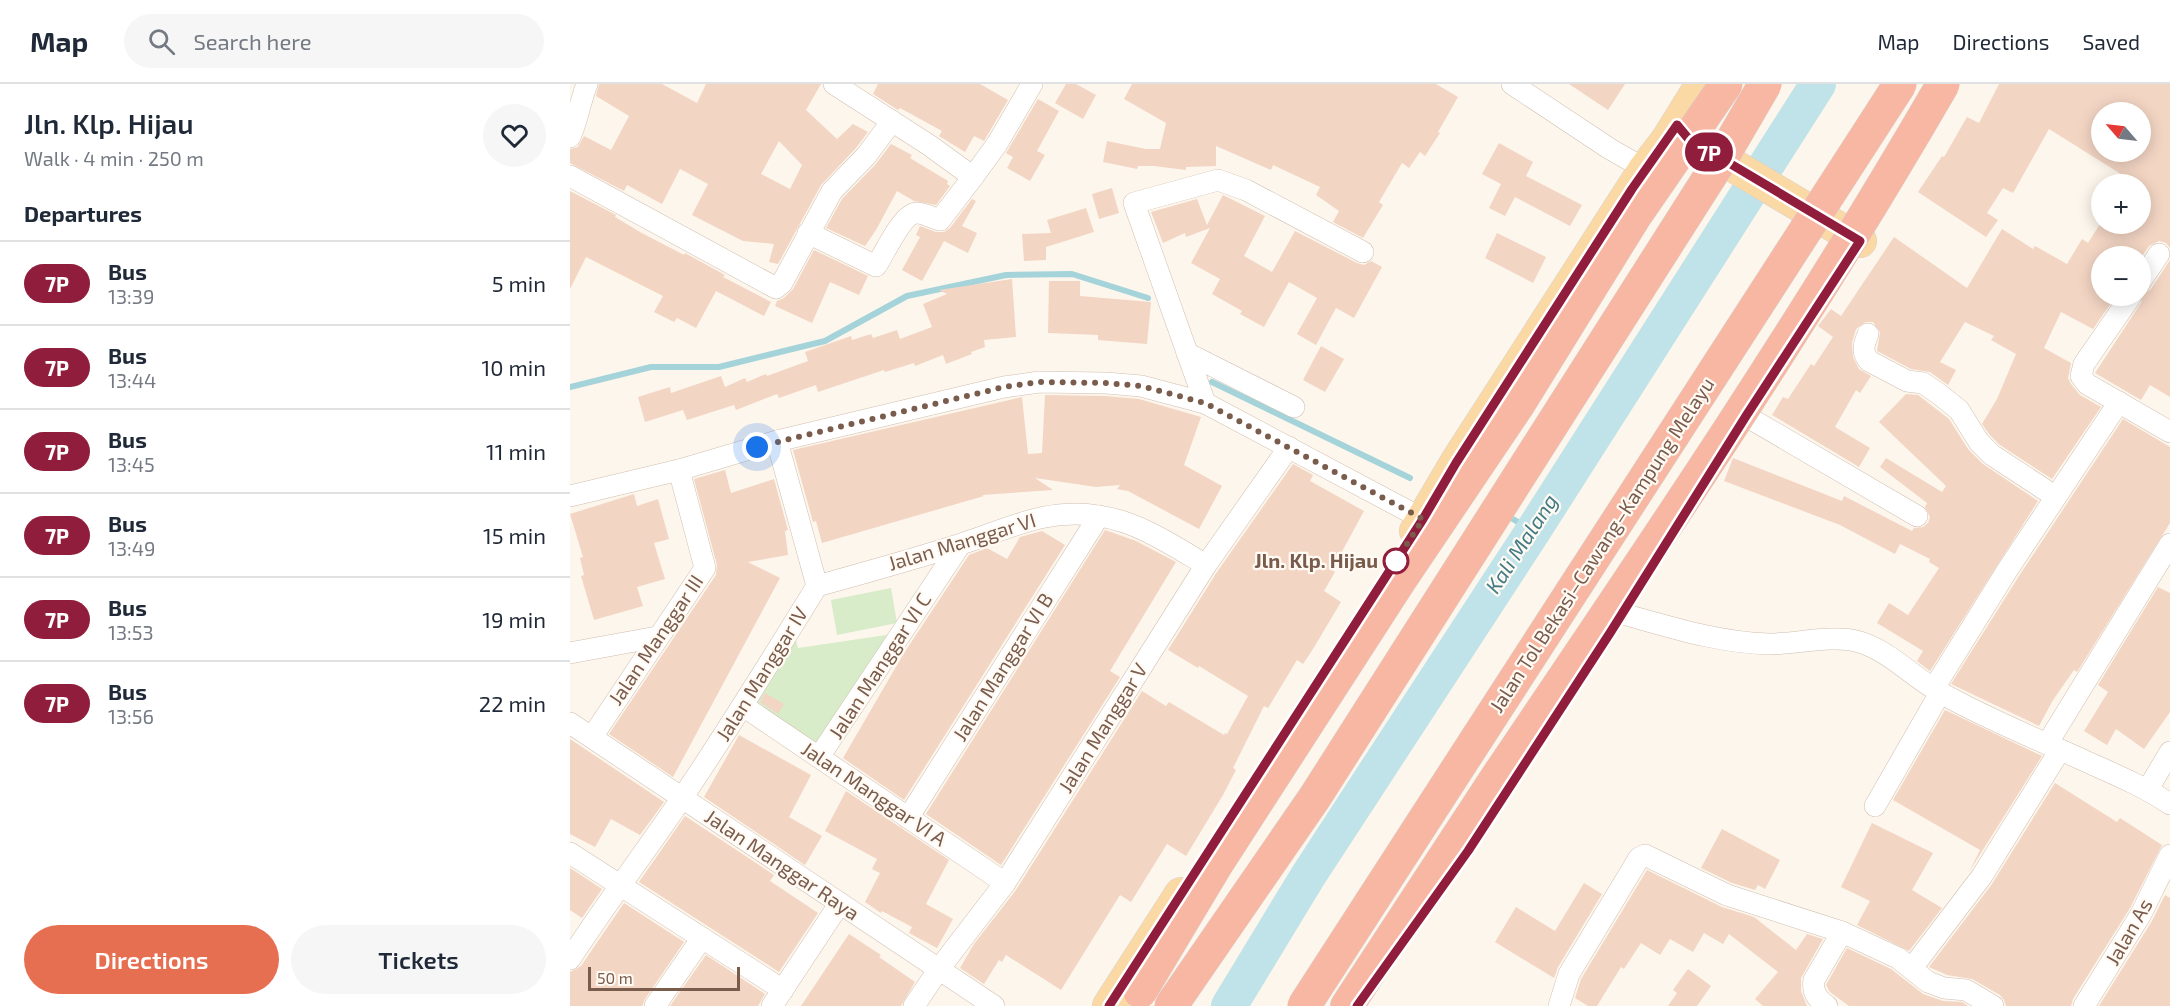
<!DOCTYPE html>
<html lang="en">
<head>
<meta charset="utf-8">
<style>
  body { margin:0; font-family:"Exo 2",sans-serif; background:#f6f6f7; color:#1f2937; height:100vh; display:flex; flex-direction:column; font-size:22px; white-space:nowrap }
  * { box-sizing:border-box; margin:0 }
  p { font-size:20px; color:#747a83 }
  .icon { flex:none; width:33px; height:33px; fill:none; stroke:currentColor; stroke-width:2; stroke-linecap:round; stroke-linejoin:round }
  .map { position:relative; flex:1; overflow:hidden }
  .sheet { display:flex; flex-direction:column; background:#fff; width:570px }
  .sheet>* { flex:none }
  .badge { padding:0 12px; border-radius:20px; font-size:21px; line-height:39px }
  .needle { width:39px; rotate:298deg }
  .tools { position:absolute; left:1521px; top:18px; display:grid; gap:12px }
  .tools a { display:grid; place-items:center; width:60px; height:60px; border-radius:50%; background:#fff; box-shadow:0 3px 15px #0003; font-size:30px }
  .scale { position:absolute; left:18px; bottom:15px; width:152px; box-sizing:border-box; padding-left:6px; border:3px solid #7a5c4d; border-top:0; font-size:16px; line-height:21px; white-space:nowrap; color:#7a5c4d; -webkit-text-stroke:4px #fffaf3; paint-order:stroke }
  .you { position:absolute; width:30px; height:30px; margin:-15px; border:4px solid #fff; border-radius:50%; background:#1a73e8; box-shadow:0 0 0 9px #1a73e833 }
  .map>.badge { position:absolute; translate:-50% -50%; box-shadow:0 0 0 3px #fff }
  h2 { padding:0 24px; font-size:22px; line-height:54px }
  .round { display:grid; place-items:center; flex:none; width:63px; height:63px; border-radius:32px; background:#f6f6f7 }
  .headline { display:flex; align-items:center; justify-content:space-between; height:102px; padding:0 24px }
  h1 { font-size:28px; font-weight:600; line-height:45px }
  .action { display:flex; gap:12px; margin-top:auto; padding:12px 24px }
  .action a { flex:1; height:69px; border-radius:36px; background:#e76f51; color:#fff; font-size:24px; font-weight:600; line-height:69px; text-align:center }
  .action a+a { background:#f6f6f7; color:#1f2937 }
  ul { padding:0; list-style:none }
  li { display:flex; align-items:center; gap:18px; height:84px; padding:0 24px; border-top:2px solid #e0e1e3 }
  li div { flex:1 }
  li b { display:block; font-size:22px }
  li em { font-style:normal }
  li .badge { min-width:66px; font-weight:700; text-align:center }
  header { display:flex; align-items:center; gap:36px; box-sizing:border-box; height:84px; padding:0 30px; background:#fff; border-bottom:2px solid #e0e1e3 }
  header strong { font-size:28px }
  nav { display:flex; gap:33px; margin-inline-start:auto; font-size:21px }
  .search { width:420px; height:54px; background:#f6f6f7; display:flex; align-items:center; gap:15px; box-sizing:border-box; padding:0 21px; border-radius:33px; color:#747a83; font-size:22px }
  main { display:flex; flex:1; min-height:0 }
  .map>svg:first-child { display:block }
  .green { fill:#d8ecc9 }
  .lines { fill:none; stroke-linecap:round; stroke-linejoin:round }
  .stream { stroke:#a5d3da; stroke-width:6 }
  .river { stroke:#bfe3e8; stroke-width:36 }
  .building { fill:#f3d5c3; fill-rule:evenodd }
  .minor-casing { stroke:#d1beb0; stroke-width:22 }
  .primary-casing { stroke:#dad1cd; stroke-width:34 }
  .motorway-casing { stroke:#dad1cd; stroke-width:34 }
  .minor { stroke:#fff; stroke-width:21 }
  .primary { stroke:#fbd9a5; stroke-width:33 }
  .motorway { stroke:#f7b7a3; stroke-width:33 }
  .motorway-bridge-casing { stroke:#dad1cd; stroke-width:34; stroke-linecap:butt }
  .motorway-bridge { stroke:#f7b7a3; stroke-width:33 }
  .line-casing { stroke:#fff; stroke-width:14 }
  .line { stroke:#901d3c; stroke-width:9 }
  .walk { stroke:#7a5c4d; stroke-width:6; stroke-dasharray:0 10.8 }
  .stop-dot { fill:#fff; stroke:#901d3c; stroke-width:3 }
  .labels { text-anchor:middle; stroke-width:4.5; stroke-linejoin:round; paint-order:stroke }
  .street-label { font-size:20px; fill:#7a5c4d; stroke:#fffaf3 }
  .stop-label { font-size:20px; font-weight:bold; fill:#7a5c4d; stroke:#fffaf3; text-anchor:end }
  .water-label { font-size:21px; font-style:italic; fill:#437c86; stroke:#fffaf3 }
</style>
</head>
<body>
<header>
<strong>Map</strong>
<div class="search"><svg class="icon" aria-label="search" viewBox="0 0 24 24"><circle cx="10" cy="10" r="6"/><path d="M15 15l6 6"/></svg>Search here</div>
<nav><a>Map</a><a>Directions</a><a>Saved</a></nav>
</header>
<main>
<section class="sheet">
<div class="headline"><div><h1>Jln. Klp. Hijau</h1><p>Walk · 4 min · 250 m</p></div><a class="round"><svg class="icon" aria-label="heart" viewBox="0 0 24 24"><path d="M12 20l-8-8c-3-5 5-10 8-4 3-6 11-1 8 4z"/></svg></a></div>
<h2>Departures</h2>
<ul>
<li><span class="badge" style="background:#901d3c;color:#fff">7P</span><div><b>Bus</b><p>13:39</p></div><em>5 min</em></li>
<li><span class="badge" style="background:#901d3c;color:#fff">7P</span><div><b>Bus</b><p>13:44</p></div><em>10 min</em></li>
<li><span class="badge" style="background:#901d3c;color:#fff">7P</span><div><b>Bus</b><p>13:45</p></div><em>11 min</em></li>
<li><span class="badge" style="background:#901d3c;color:#fff">7P</span><div><b>Bus</b><p>13:49</p></div><em>15 min</em></li>
<li><span class="badge" style="background:#901d3c;color:#fff">7P</span><div><b>Bus</b><p>13:53</p></div><em>19 min</em></li>
<li><span class="badge" style="background:#901d3c;color:#fff">7P</span><div><b>Bus</b><p>13:56</p></div><em>22 min</em></li>
</ul>
<div class="action"><a>Directions</a><a>Tickets</a></div>
</section>
<div class="map">
<svg width="1600" height="922" viewBox="0 0 1600 922">
  <rect width="100%" height="100%" fill="#fdf6ec"/>
  <g class="green">
    <path d="M321,504L327,539L267,551L261,516Z"/>
    <path d="M220,533L228,564L323,550L247,666L166,612Z"/>
  </g>
  <g class="lines">
    <g class="stream">
      <path d="M642,298L840,394"/>
      <path d="M0,303L81,283H149L255,257L337,212L436,191L502,190L578,214"/>
      <path d="M936,431L963,447"/>
    </g>
    <path class="river" d="M659,922L738,792L963,447L1248,0"/>
  </g>
  <g class="building">
    <path d="M29,0H92L127,19L136,0H251L236,26L267,55L283,40L298,48L286,64L251,101L208,180L199,178L204,160L173,157L122,131L138,100L110,85L92,120L57,101L54,107L0,79V65L8,63L14,52L41,66L59,32L26,12ZM209,57L232,81L220,105L191,90Z"/>
    <path d="M308,0H410L438,16L414,57L404,52L395,68L369,52L372,47L330,24L328,26L303,10Z"/>
    <path d="M496,0H506L526,11L513,35L485,19Z"/>
    <path d="M562,0H866L888,13L868,48L870,49L855,72L850,68L839,84L832,79L809,118L813,121L793,154L763,138L769,127L746,111L750,103L703,81L701,86L646,62V82L616,83V86L584,82H568L567,85L533,78L537,57L576,65H590L596,39L554,15Z"/>
    <path d="M999,0H1055L1038,26Z"/>
    <path d="M1429,0H1600V164L1596,159L1589,157L1579,162L1570,175V172H1532V212H1546L1523,245L1491,228L1474,264L1501,279L1498,294L1501,300L1510,311L1531,323L1482,395L1430,361L1419,350L1412,340L1427,315L1446,270L1421,256L1424,252L1395,238L1370,278L1386,286L1378,301L1360,288L1341,285L1307,267L1310,248L1303,238H1296L1286,245L1282,259L1283,273L1289,285L1301,292L1290,309L1286,306L1265,343L1300,364L1289,383L1202,331L1213,313L1218,315L1241,280L1244,282L1263,253L1248,242L1261,225L1271,232L1324,153L1397,204L1432,145L1463,165L1465,162L1497,180L1512,155L1518,159L1530,140H1570V100H1548L1554,92L1479,45L1443,109L1433,104L1417,129L1428,136L1416,153L1348,108L1372,72L1374,73L1397,33L1409,39ZM1532,28H1570V68H1532Z"/>
    <path d="M468,15L489,27L467,67L475,71L460,97L437,84L443,73L436,69Z"/>
    <path d="M929,59L963,78L956,92L1012,121L1000,142L945,113L935,132L919,124L931,100L912,90Z"/>
    <path d="M321,60L342,71L340,74L378,97L377,100L380,102L366,121L344,117L327,107L306,146L295,162L256,144L272,115L305,81Z"/>
    <path d="M542,104L549,129L529,135L522,110Z"/>
    <path d="M0,107L46,131L45,133L70,148L114,171L115,169L155,191L153,193L201,218L194,232L146,207L126,244L107,234L104,238L84,228L93,212L16,173L0,205Z"/>
    <path d="M653,111L695,132L674,172L702,188L725,147L787,179L794,181L801,177L812,183L784,234L766,224L746,261L727,250L747,214L719,198L694,243L670,230L672,227L642,210L650,195L621,179L640,144L616,153L615,149L593,159L581,128L627,115L637,141Z"/>
    <path d="M402,115L406,117L392,142L407,149L398,169L374,157L352,197L332,186L350,153L346,151L350,142L366,148H374L380,144Z"/>
    <path d="M516,124L524,148L476,163V176L454,177L452,150L481,149L477,136Z"/>
    <path d="M927,149L976,173L963,199L915,174Z"/>
    <path d="M244,166L298,192L289,211L260,198L242,239L205,222L207,217L214,214L223,205Z"/>
    <path d="M1600,176V313L1580,301L1571,316L1525,289L1571,219L1573,210L1581,205Z"/>
    <path d="M442,195L446,253L414,256L415,263L401,268L402,270L376,280L373,271L345,282L344,279L315,288L314,286L248,308L246,301L209,314L207,310L166,326L164,321L117,336L113,326L75,338L68,313L100,303L101,309L151,292L155,303L175,294L177,298L196,290L197,292L238,277L235,268L281,252L282,256L301,250L303,254L327,246L330,255L362,243L353,220L377,210L369,206Z"/>
    <path d="M479,197H510V212L581,218L577,260L528,256V251L478,249Z"/>
    <path d="M751,262L774,275L755,308L733,296Z"/>
    <path d="M1336,310L1348,311L1379,335L1398,365L1413,380L1468,417L1360,587L1347,577L1353,567L1307,539L1319,519L1338,531L1369,484L1359,478L1360,475L1330,460L1325,470L1270,441L1154,397L1163,374L1272,417L1274,412L1342,447L1344,444L1353,443L1358,439L1360,433L1355,423L1357,419L1310,383L1316,374L1372,408L1376,402L1309,338Z"/>
    <path d="M475,311L535,312L569,315L631,333L614,381L652,402L629,445L558,407L547,405L550,401L526,403L465,394L483,406L412,411L414,412L252,459L246,437L243,438L223,366L452,313L458,370L472,369Z"/>
    <path d="M1553,335L1600,363V439L1507,588L1504,586L1483,616L1469,642L1381,600L1449,492Z"/>
    <path d="M723,380L743,391L740,397L794,427L762,486L765,488L754,507L771,518L743,565L733,580L727,576L698,624L694,622L663,684L666,686L653,711L616,772L597,760L561,818L550,811L491,906L436,871L432,878L429,876L414,900L390,884L404,860L446,806L572,607L596,622L599,618L654,651L655,649L657,650L678,612L629,582L628,584L598,566L647,488Z"/>
    <path d="M155,386L161,409L204,395L218,446L215,447L218,471L178,478L210,494L103,693L39,650L146,491L147,481L124,395Z"/>
    <path d="M64,410L67,422L88,415L99,455L84,459L95,495L67,503L73,522L24,536L11,492L14,491L10,474L13,473L0,430Z"/>
    <path d="M535,446L566,457L606,478L540,587L550,593L431,781L356,730Z"/>
    <path d="M472,447L495,461L334,716L273,674L334,569L399,471L417,464L437,475L450,453Z"/>
    <path d="M1588,503L1600,509V628L1574,665L1546,645L1537,661L1514,647L1538,608L1528,601Z"/>
    <path d="M195,609L214,620L208,630L190,618Z"/>
    <path d="M1375,626L1472,672L1399,788L1410,766L1323,716Z"/>
    <path d="M169,651L241,691L219,733L252,752L235,781L134,713Z"/>
    <path d="M0,655L94,718L70,751L41,735L25,763L0,750Z"/>
    <path d="M1485,699L1547,738L1550,734L1592,761L1560,824L1503,915L1501,922H1436L1434,916L1430,911L1402,895L1377,891L1359,883L1422,800Z"/>
    <path d="M276,707L379,776L356,820L383,835L367,864L339,849L342,843L312,827L311,829L295,818L310,789L302,785L307,775L255,747Z"/>
    <path d="M115,732L204,791L200,797L248,829L209,888L69,798Z"/>
    <path d="M1302,739L1363,769L1342,806L1372,824L1339,867L1287,841L1300,817L1271,803Z"/>
    <path d="M1152,745L1210,776L1195,805L1188,801L1185,806L1162,799L1131,784Z"/>
    <path d="M0,784L32,805L12,834L0,826Z"/>
    <path d="M1077,786L1152,823L1184,833L1226,866L1237,850L1253,855L1231,894V907L1237,922H1193L1185,915L1208,888L1159,850L1153,860L1134,849L1123,868L1100,855L1090,871L1071,859L1054,885L1051,883L1027,922H1018L1005,914L1011,895Z"/>
    <path d="M1014,799L1032,810L988,883L984,894L925,858L946,823L985,847Z"/>
    <path d="M1595,811L1600,814V922H1529L1582,837Z"/>
    <path d="M54,819L114,858L75,915L72,922H0V888L11,882Z"/>
    <path d="M279,850L311,871L309,873L345,898L331,922H231Z"/>
    <path d="M1277,864L1321,885L1353,910L1373,917L1392,918L1398,922H1279L1260,908L1256,901Z"/>
    <path d="M136,871L195,910L188,922H100Z"/>
    <path d="M1118,885L1141,902L1127,922H1098L1107,909L1103,906Z"/>
  </g>
  <g class="lines">
    <g class="minor-casing">
      <g id="minor">
        <path d="M264,0L359,61L403,93L427,60L462,0"/>
        <path d="M942,0L1040,65L1075,85"/>
        <path d="M0,53C8,35 10,18 17,0"/>
        <path d="M0,92L206,204L212,199L262,107L296,72L322,37"/>
        <path d="M238,149L306,182C314,171 332,129 347,129C354,129 363,134 370,136L403,93"/>
        <path d="M1570,198L1589,170"/>
        <path d="M1561,212L1514,280L1511,292L1517,300L1600,348"/>
        <path d="M1298,250C1294,260 1291,268 1299,277L1337,297L1353,299L1369,310L1389,326L1409,358L1422,371L1486,413"/>
        <path d="M617,269L724,323"/>
        <path d="M635,319L564,119L648,96L676,106L793,168"/>
        <path d="M1176,332L1347,432"/>
        <path d="M0,412L109,386L207,357L434,303L469,298L536,299L571,302L635,319L853,435"/>
        <path d="M247,502C294,489 341,476 388,461C436,446 476,423 529,432C569,438 602,461 636,481"/>
        <path d="M1053,530C1100,543 1150,559 1199,560C1224,560 1263,551 1286,557C1318,565 1342,593 1371,609C1417,635 1467,655 1515,677C1544,690 1573,702 1600,720"/>
        <path d="M0,569L87,553"/>
        <path d="M1364,604L1438,485L1549,318"/>
        <path d="M173,622L435,799"/>
        <path d="M0,639L424,922"/>
        <path d="M22,653L135,484L109,386"/>
        <path d="M1477,660L1600,460"/>
        <path d="M249,673L390,461"/>
        <path d="M1578,705L1600,668"/>
        <path d="M1305,722L1370,609"/>
        <path d="M338,734L529,432"/>
        <path d="M0,769L213,906"/>
        <path d="M0,875C36,820 75,768 112,714C159,645 203,573 247,502L207,357"/>
        <path d="M1342,884L1412,792L1490,666"/>
        <path d="M85,922L132,854"/>
        <path d="M202,922L270,819"/>
        <path d="M344,922L369,885L435,799L636,481L719,363"/>
        <path d="M989,922L999,890L1069,774L1075,771L1157,811L1272,848L1328,874L1358,898L1374,904L1396,906L1423,922"/>
        <path d="M1257,922C1247,915 1242,908 1244,896L1272,848"/>
        <path d="M1514,922L1571,830L1600,771"/>
      </g>
    </g>
    <g class="primary-casing">
      <g id="primary">
        <path d="M1098,55L1122,59L1154,76L1290,157"/>
        <path d="M846,447L886,379L1075,85L1098,55L1132,0"/>
        <path d="M539,922L611,810"/>
      </g>
    </g>
    <g class="motorway-casing">
      <path id="motorway" d="M777,922L929,690"/>
    </g>
    <use href="#minor" class="minor"/>
    <use href="#primary" class="primary"/>
    <use href="#motorway" class="motorway"/>
    <g class="motorway-bridge-casing">
      <g id="motorway-bridge">
        <path d="M929,690C1082,464 1236,237 1373,0"/>
        <path d="M570,908L646,781L830,496L948,321L1065,132L1156,0"/>
        <path d="M601,922L745,713L1153,72L1195,0"/>
        <path d="M734,922L1330,0"/>
      </g>
    </g>
    <use href="#motorway-bridge" class="motorway-bridge"/>
  </g>
  <g class="lines">
    <g class="line-casing">
      <path id="line" d="M539,922L853,435L886,379L1062,105L1107,41L1122,59L1154,76L1290,157L1176,332L1040,549L898,767L787,922"/>
    </g>
    <use href="#line" class="line"/>
    <path class="walk" d="M187,363L434,303L469,298L536,299L571,302L635,319L853,435L826,477"/>
  </g>
  <circle class="stop-dot" cx="826" cy="477" r="12"/>
  <g class="labels">
    <g class="street-label">
      <text transform="translate(392 458) rotate(-17)" y="7">Jalan Manggar VI</text>
      <text transform="translate(1032 461) rotate(-57)" y="7">Jalan Tol Bekasi–Cawang–Kampung Melayu</text>
      <text transform="translate(86 556) rotate(-56)" y="7">Jalan Manggar III</text>
      <text transform="translate(310 582) rotate(-57)" y="7">Jalan Manggar VI C</text>
      <text transform="translate(433 583) rotate(-58)" y="7">Jalan Manggar VI B</text>
      <text transform="translate(192 590) rotate(-58)" y="7">Jalan Manggar IV</text>
      <text transform="translate(533 644) rotate(-58)" y="7">Jalan Manggar V</text>
      <text transform="translate(304 710) rotate(34)" y="7">Jalan Manggar VI A</text>
      <text transform="translate(212 781) rotate(34)" y="7">Jalan Manggar Raya</text>
      <text transform="translate(1559 848) rotate(-60)" y="7">Jalan As</text>
    </g>
    <g class="stop-label">
      <text x="808" y="484">Jln. Klp. Hijau</text>
    </g>
    <g class="water-label">
      <text transform="translate(952 460) rotate(-57)" y="7">Kali Malang</text>
    </g>
  </g>
</svg>
<div class="tools">
<a><svg class="needle" viewBox="-14 -14 28 28"><path d="M0-13l5 13h-10z" fill="#e53935"/><path d="M0 13l5-13h-10z" fill="#747a83"/></svg></a>
<a>+</a>
<a>−</a>
</div>
<div class="scale">50 m</div>
<div class="you" style="left:187px;top:363px"></div>
<b class="badge" style="left:1139px;top:68px;background:#901d3c;color:#fff">7P</b>
</div>
</main>
</body>
</html>
